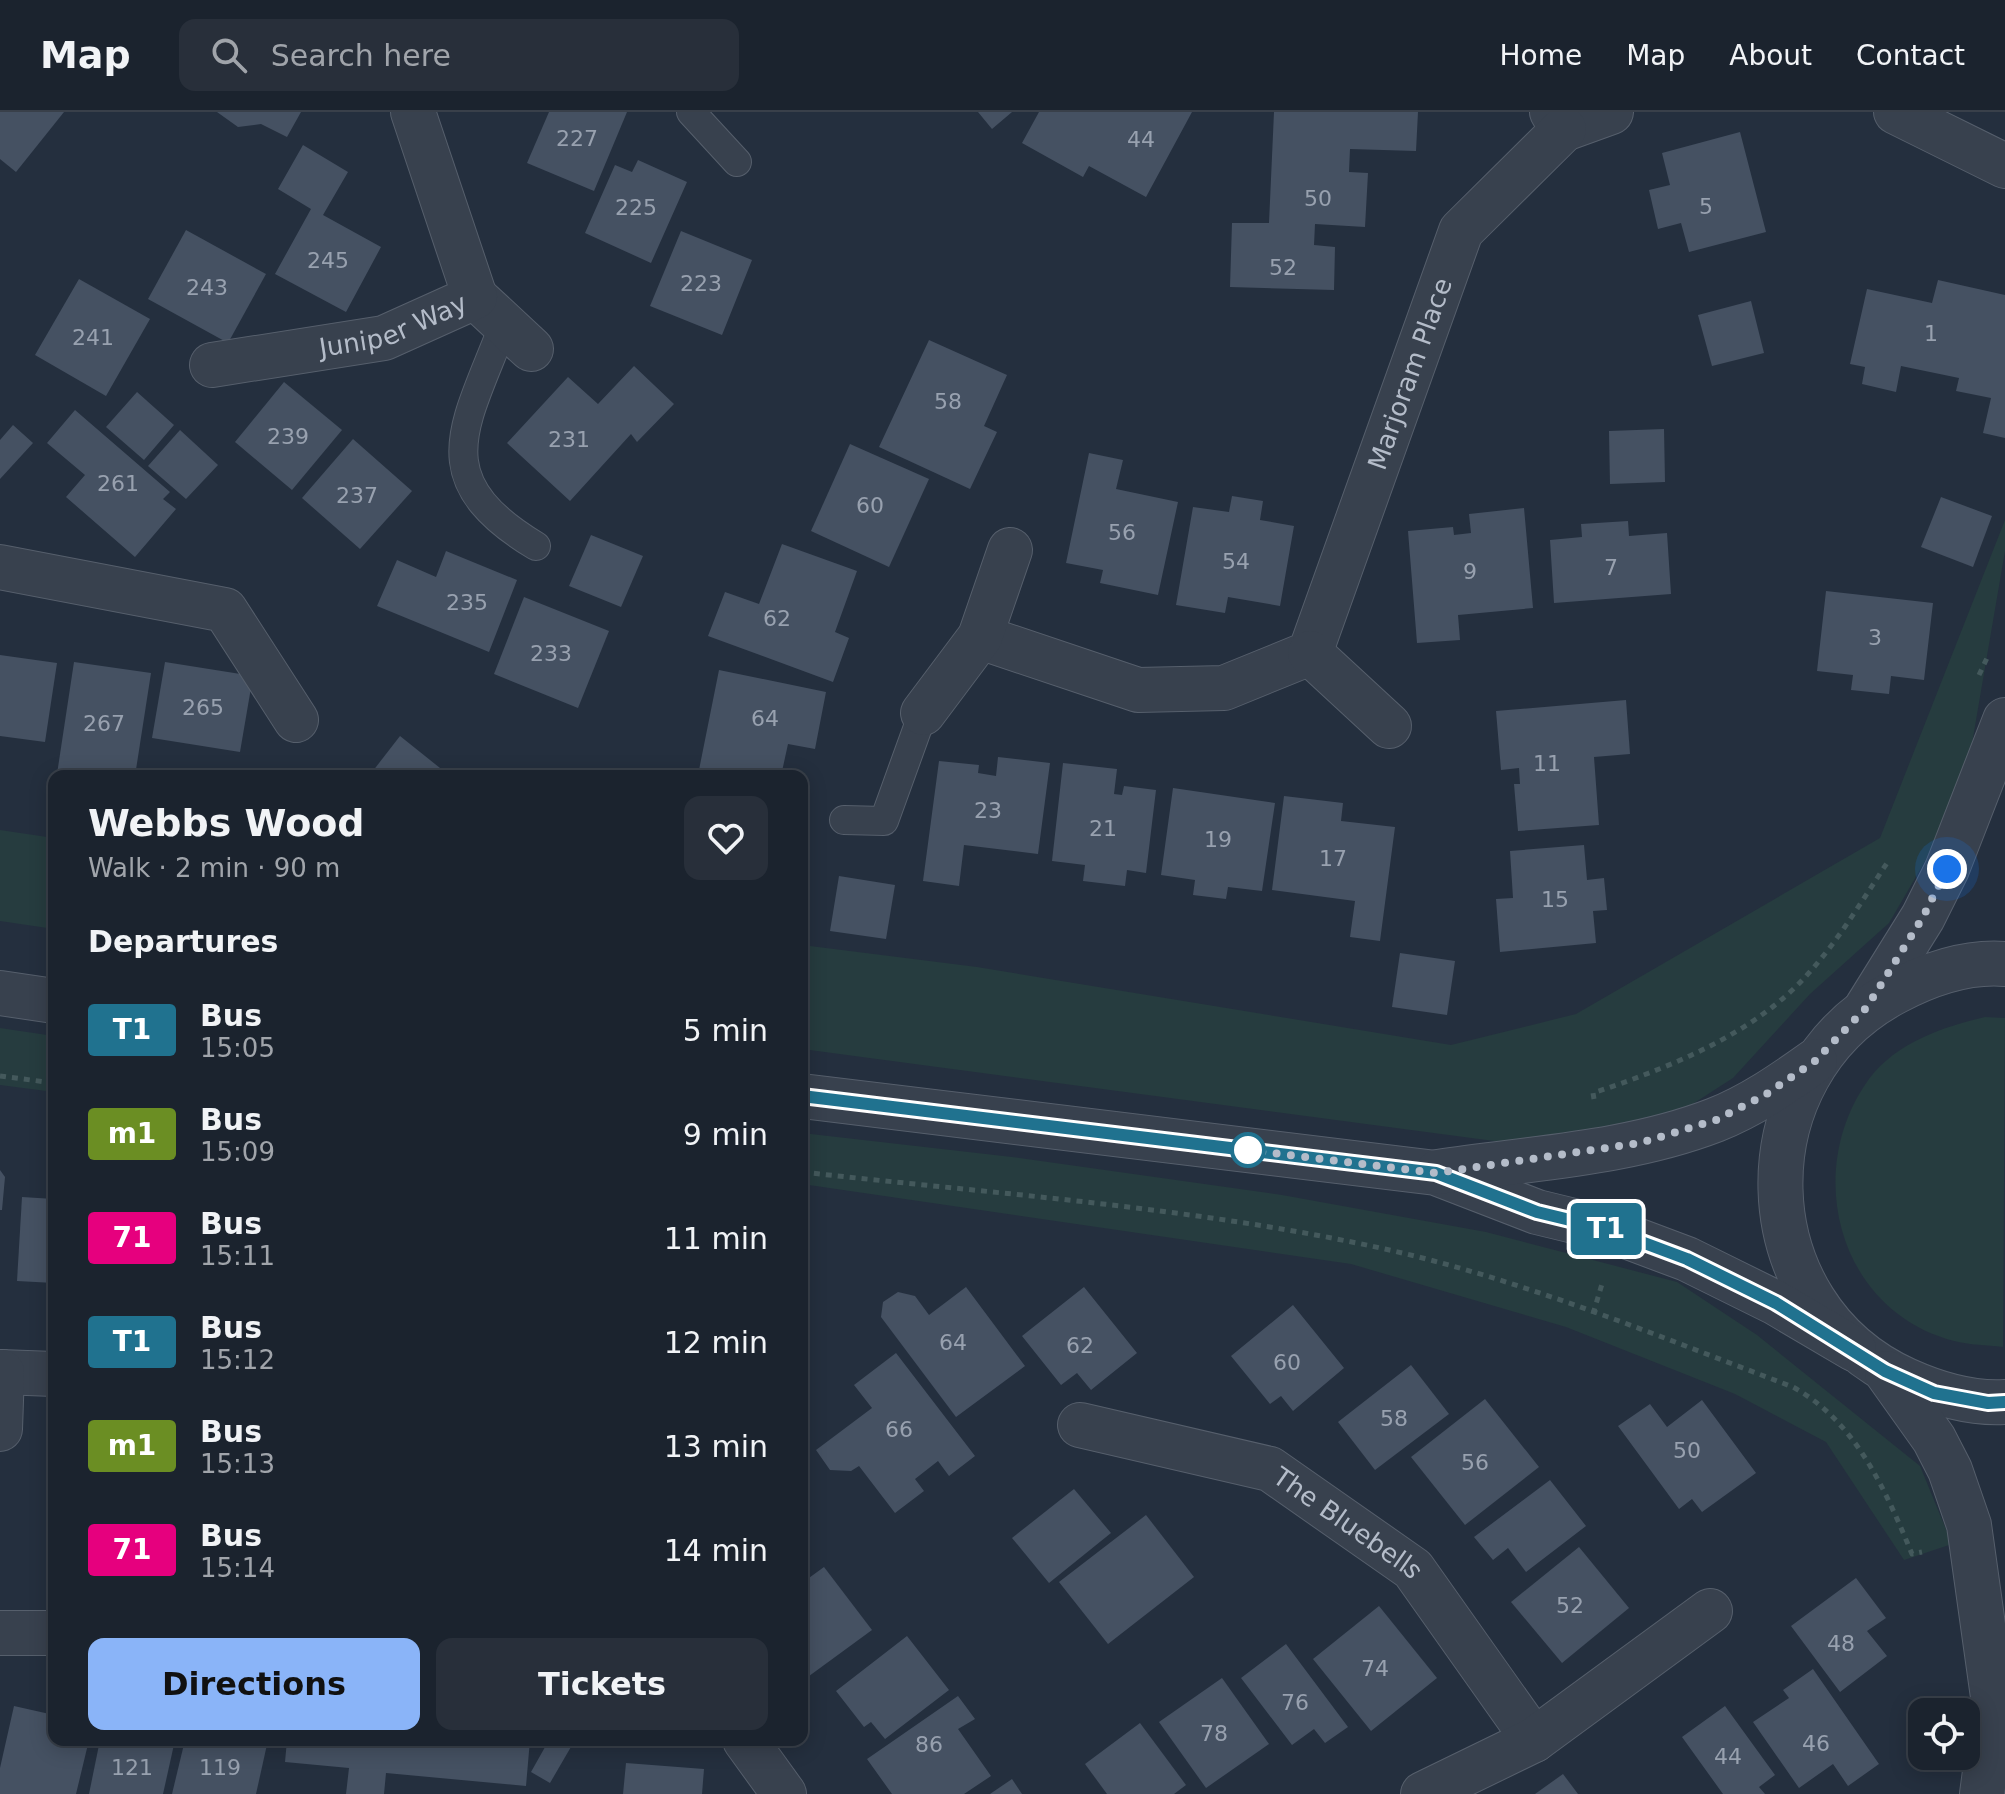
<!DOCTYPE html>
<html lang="en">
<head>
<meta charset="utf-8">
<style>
  body { margin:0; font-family:"DejaVu Sans",sans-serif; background:#282f3a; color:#f1f3f6; height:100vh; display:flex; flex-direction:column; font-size:30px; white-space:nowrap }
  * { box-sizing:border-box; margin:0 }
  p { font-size:26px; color:#a0a4aa }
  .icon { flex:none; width:44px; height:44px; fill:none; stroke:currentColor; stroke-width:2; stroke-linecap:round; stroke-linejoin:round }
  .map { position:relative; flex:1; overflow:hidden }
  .details { position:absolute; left:48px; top:658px; width:760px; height:976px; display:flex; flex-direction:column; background:#1b232e; border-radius:16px; box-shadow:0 4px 20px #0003,0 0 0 2px #39404a }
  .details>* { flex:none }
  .badge { padding:0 16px; border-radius:6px; font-size:28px; line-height:52px }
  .tools { position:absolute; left:1908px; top:1586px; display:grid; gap:16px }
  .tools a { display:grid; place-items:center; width:72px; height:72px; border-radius:16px; background:#1b232e; box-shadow:0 4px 20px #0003,0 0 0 2px #39404a; font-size:40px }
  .you { position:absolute; width:40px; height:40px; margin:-20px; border:6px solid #fff; border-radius:50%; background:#1a73e8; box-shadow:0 0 0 12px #1a73e833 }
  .map>.badge { position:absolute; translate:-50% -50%; box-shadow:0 0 0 4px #fff }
  h2 { padding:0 40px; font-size:30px; line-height:72px }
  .round { display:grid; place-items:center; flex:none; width:84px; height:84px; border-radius:16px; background:#282f3a }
  .overview { display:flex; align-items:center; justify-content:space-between; height:136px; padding:0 40px }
  h1 { font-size:38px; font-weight:600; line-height:60px }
  .cta { display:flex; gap:16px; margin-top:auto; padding:16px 40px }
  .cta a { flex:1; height:92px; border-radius:16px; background:#8ab4f8; color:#111; font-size:32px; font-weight:600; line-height:92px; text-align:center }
  .cta a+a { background:#282f3a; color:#f1f3f6 }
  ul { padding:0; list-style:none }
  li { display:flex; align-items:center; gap:24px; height:104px; padding:0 40px }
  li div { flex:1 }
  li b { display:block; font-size:30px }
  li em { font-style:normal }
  li .badge { min-width:88px; font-weight:700; text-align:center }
  header { display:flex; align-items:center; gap:48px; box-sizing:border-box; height:112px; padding:0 40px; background:#1b232e; border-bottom:2px solid #39404a }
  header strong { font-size:38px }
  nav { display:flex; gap:44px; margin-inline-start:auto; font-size:28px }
  .search { width:560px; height:72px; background:#282f3a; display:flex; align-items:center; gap:20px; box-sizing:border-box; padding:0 28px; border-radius:16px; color:#a0a4aa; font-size:30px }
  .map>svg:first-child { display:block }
  .green { fill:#263c3f }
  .building { fill:#455162 }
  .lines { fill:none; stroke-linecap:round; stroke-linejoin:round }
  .service-casing { stroke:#565f6c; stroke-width:30 }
  .minor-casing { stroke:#565f6c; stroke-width:46 }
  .tertiary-casing { stroke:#565f6c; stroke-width:46 }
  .path { stroke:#44595c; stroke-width:5; stroke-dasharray:6 6; stroke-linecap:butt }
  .service { stroke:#38414e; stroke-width:28 }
  .minor { stroke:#38414e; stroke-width:44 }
  .tertiary { stroke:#38414e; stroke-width:44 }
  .line-casing { stroke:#fff; stroke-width:18 }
  .line { stroke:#20728f; stroke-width:12 }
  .walk { stroke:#b4bcc9; stroke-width:8; stroke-dasharray:0 14.4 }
  .stop-dot { fill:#fff; stroke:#20728f; stroke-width:4 }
  .labels { text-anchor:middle; stroke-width:7; stroke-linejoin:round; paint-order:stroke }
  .number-label { font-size:22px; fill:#98a1af }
  .street-label { font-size:26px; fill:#b4bcc9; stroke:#1d2633 }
</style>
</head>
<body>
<header>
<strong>Map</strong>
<div class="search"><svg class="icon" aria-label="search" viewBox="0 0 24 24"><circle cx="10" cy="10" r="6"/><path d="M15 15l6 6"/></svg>Search here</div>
<nav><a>Home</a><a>Map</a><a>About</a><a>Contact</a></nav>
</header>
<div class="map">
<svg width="2005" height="1682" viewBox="0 0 2005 1682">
  <rect width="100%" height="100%" fill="#242f3e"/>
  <g class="green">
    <path d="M2005,408V439L1963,684L1889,811L1810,882L1733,966L1674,1004L1509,1031L802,937V833L977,855L1451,933L1576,902L1880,726Z"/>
    <path d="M0,718L54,726V817L0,809Z"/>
    <path d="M1985,905L2005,906L2003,1235C1987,1233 1969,1233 1954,1229C1838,1199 1802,1059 1869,967C1897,930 1943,915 1985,905Z"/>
    <path d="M0,916L54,924V980L0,973Z"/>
    <path d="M802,1021L1012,1045L1282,1083L1486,1120L1677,1170L1757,1223L1920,1354L1952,1432L1904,1448L1826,1330L1735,1282L1566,1215L1351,1152L802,1072Z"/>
  </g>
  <g class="building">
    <path d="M0,0H64L16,60L0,47Z"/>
    <path d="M217,0H301L287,25L261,12L238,15Z"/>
    <path d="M549,0H627L594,79L527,51Z"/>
    <path d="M978,0H1012L992,17Z"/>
    <path d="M1039,0H1192L1146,85L1089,54L1083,65L1022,31Z"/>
    <path d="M1274,0H1418L1416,39L1350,37L1349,60L1368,61L1365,115L1315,112L1314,133L1335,135L1334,178L1230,175L1232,111H1269Z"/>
    <path d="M1740,20L1766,120L1689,140L1681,111L1658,117L1649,78L1670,73L1662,41Z"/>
    <path d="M303,33L348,60L323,103L381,135L346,200L275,162L311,97L278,77Z"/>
    <path d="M638,48L687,70L651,151L585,121L615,53L632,60Z"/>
    <path d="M186,118L266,162L228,231L148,187Z"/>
    <path d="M681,119L752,148L722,223L650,194Z"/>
    <path d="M79,167L150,207L106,284L35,243Z"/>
    <path d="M1938,168L2005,183V326L1983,321L1991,286L1956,279L1959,266L1901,254L1896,280L1862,272L1865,255L1850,252L1867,177L1932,191Z"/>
    <path d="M1751,189L1764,241L1712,254L1698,203Z"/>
    <path d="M929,228L1007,263L984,314L997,320L970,377L879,335Z"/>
    <path d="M634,254L674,292L637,330L631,322L570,389L507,331L568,265L598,292Z"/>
    <path d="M284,270L342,318L292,378L235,330Z"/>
    <path d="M137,280L174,313L144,348L106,315Z"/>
    <path d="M75,298L170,380L163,387L176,397L135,445L66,385L85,363L47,331Z"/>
    <path d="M13,313L33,331L0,367V328Z"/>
    <path d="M1664,317L1665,370L1610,372L1609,319Z"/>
    <path d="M180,318L218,353L186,387L148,354Z"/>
    <path d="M353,327L412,379L360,437L302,386Z"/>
    <path d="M850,332L929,367L889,455L811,419Z"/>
    <path d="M1089,341L1123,348L1116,377L1178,390L1158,483L1100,471L1103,458L1066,451Z"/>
    <path d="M1232,384L1263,389L1260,408L1294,414L1280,494L1228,485L1225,501L1176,493L1193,395L1229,400Z"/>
    <path d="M1941,385L1992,404L1973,455L1921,435Z"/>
    <path d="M1524,396L1533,496L1458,503L1460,528L1417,531L1408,419L1453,415L1454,423L1471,421L1469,402Z"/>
    <path d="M1628,409L1629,424L1667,421L1671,482L1554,491L1550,428L1582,425L1581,412Z"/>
    <path d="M591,423L643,444L621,495L569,474Z"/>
    <path d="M782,432L857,459L835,520L849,526L833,570L708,524L725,480L759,492Z"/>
    <path d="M446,439L517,468L489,540L377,494L397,448L436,465Z"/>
    <path d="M1826,479L1933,491L1924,568L1891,564L1889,582L1851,578L1853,563L1817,559Z"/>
    <path d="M524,485L609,519L578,596L494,562Z"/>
    <path d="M0,543L57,551L45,630L0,624Z"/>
    <path d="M74,550L151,561L135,664L57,662Z"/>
    <path d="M165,550L253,564L240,640L152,626Z"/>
    <path d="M719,558L826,580L815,637L788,632L781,664L698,663Z"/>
    <path d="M1626,588L1630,642L1594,645L1599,713L1518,719L1514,672H1520L1519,656L1501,658L1496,599Z"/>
    <path d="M400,624L450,664H369Z"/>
    <path d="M998,645L1050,651L1038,742L964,733L959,774L923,769L939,649L979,653L978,661L996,664Z"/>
    <path d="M1063,651L1117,657L1114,682L1122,683L1124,674L1156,678L1146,761L1127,758L1125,774L1083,769L1085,753L1052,749Z"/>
    <path d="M1173,676L1275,691L1262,779L1228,775L1226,787L1193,783L1195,768L1161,763Z"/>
    <path d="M1284,684L1343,691L1341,709L1395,715L1380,829L1350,825L1355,789L1272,778Z"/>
    <path d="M1584,733L1587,768L1604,766L1607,798L1593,799L1596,831L1500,840L1496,787L1513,786L1510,739Z"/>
    <path d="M839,764L895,773L886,827L830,819Z"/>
    <path d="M1400,841L1455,849L1447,903L1392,895Z"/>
    <path d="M0,1058L5,1065L2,1098H0Z"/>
    <path d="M22,1085L54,1087V1171L17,1169Z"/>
    <path d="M966,1175L1025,1254L956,1305L881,1205L883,1190L898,1180L915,1184L929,1203Z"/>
    <path d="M1084,1175L1137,1241L1091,1278L1077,1261L1061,1273L1022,1224Z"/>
    <path d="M1293,1193L1344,1256L1293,1299L1281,1284L1270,1292L1231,1244Z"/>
    <path d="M896,1241L975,1344L949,1364L938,1349L915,1367L924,1379L895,1401L859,1354L851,1359L830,1358L816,1338L872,1296L854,1273Z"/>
    <path d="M1411,1253L1449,1302L1375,1358L1338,1310Z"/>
    <path d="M1485,1287L1539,1355L1465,1413L1411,1345Z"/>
    <path d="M1702,1288L1756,1361L1702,1400L1692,1387L1679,1397L1618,1314L1650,1292L1667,1315Z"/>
    <path d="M1550,1368L1586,1414L1526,1460L1508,1436L1493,1448L1474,1425Z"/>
    <path d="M1074,1377L1111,1421L1049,1471L1012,1426Z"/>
    <path d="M1146,1403L1194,1465L1108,1532L1059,1470Z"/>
    <path d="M1579,1435L1629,1496L1562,1551L1511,1490Z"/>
    <path d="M824,1455L872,1518L805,1567L802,1471Z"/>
    <path d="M1856,1466L1886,1506L1867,1519L1887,1544L1840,1580L1791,1514Z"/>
    <path d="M1379,1494L1437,1566L1371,1619L1313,1547Z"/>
    <path d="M907,1524L949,1578L885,1627L871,1610L864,1615L836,1579Z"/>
    <path d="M1286,1532L1348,1615L1325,1631L1314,1617L1292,1633L1241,1566Z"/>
    <path d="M1813,1557L1879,1652L1848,1674L1833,1652L1799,1676L1753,1610L1789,1586L1783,1578Z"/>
    <path d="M1222,1566L1269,1632L1206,1676L1159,1610Z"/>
    <path d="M958,1584L975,1607L958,1617L991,1664L964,1682H892L867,1647Z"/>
    <path d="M14,1594L54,1603V1628H89L76,1682H0V1656Z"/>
    <path d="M1725,1594L1775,1663L1759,1675L1765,1682H1723L1682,1625Z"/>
    <path d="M1140,1611L1186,1673L1174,1682H1107L1085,1652Z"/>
    <path d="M100,1628H175L163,1682H89Z"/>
    <path d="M185,1628H268L256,1682H172Z"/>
    <path d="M287,1628H530L526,1674L386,1661L384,1682H346L349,1656L285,1650Z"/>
    <path d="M549,1628H575L550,1671L531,1660Z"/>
    <path d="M626,1651L704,1657L702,1682H623Z"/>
    <path d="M1563,1662L1578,1682H1535Z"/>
    <path d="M1012,1667L1022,1682H990Z"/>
  </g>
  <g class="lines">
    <g class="service-casing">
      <g id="service">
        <path d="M691,0L737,50"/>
        <path d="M504,212C466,313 423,366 536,434"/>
        <path d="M844,708L884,709L923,601"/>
      </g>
    </g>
    <g class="minor-casing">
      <g id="minor">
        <path d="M1552,0L1564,17L1611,0"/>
        <path d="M1896,0L2005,54"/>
        <path d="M475,185L531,237"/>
        <path id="s1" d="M212,253L384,226L475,185L413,0"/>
        <path d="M0,455L225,498L296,608"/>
        <path id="s2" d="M980,525L1138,578L1224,576L1310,541L1461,119L1564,17"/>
        <path d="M1310,541L1389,614"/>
        <path d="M923,601L980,525L1010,438"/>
        <path d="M1867,895L1923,805L1947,757L2005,608"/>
        <path d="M0,1260L54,1262"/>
        <path id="s3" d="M1080,1313L1270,1357L1413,1457L1534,1628"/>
        <path d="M0,1317L2,1260"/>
        <path d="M0,1521H54"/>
        <path d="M745,1628L784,1682"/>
        <path d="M1423,1682L1534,1628L1710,1499"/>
      </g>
    </g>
    <g class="tertiary-casing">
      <g id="tertiary">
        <path d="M2005,852C1967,849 1929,862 1895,880C1738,963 1743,1194 1906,1268C1937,1282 1971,1292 2005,1290"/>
        <path d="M0,881L54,889"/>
        <path d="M802,984L1436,1061L1537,1100L1607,1117L1687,1147L1776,1191L1854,1237"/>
        <path d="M1438,1060C1530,1046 1627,1042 1715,1008C1751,994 1784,971 1815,949"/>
        <path d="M1887,1261L1934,1327L1950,1358L1969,1413L1994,1592L1982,1682"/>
      </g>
    </g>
    <g class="path">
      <path d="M1979,563L1987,546"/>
      <path d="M0,964L54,971"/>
      <path d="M1594,987L1593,981C1668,956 1753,923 1807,863C1839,828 1863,787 1889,748"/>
      <path d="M802,1060C996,1082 1194,1095 1385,1137C1524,1168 1660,1225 1793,1275C1856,1310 1885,1377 1912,1442L1922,1440"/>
      <path d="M1593,1202L1602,1172"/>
    </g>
    <use href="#service" class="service"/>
    <use href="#minor" class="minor"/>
    <use href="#tertiary" class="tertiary"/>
  </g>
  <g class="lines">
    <g class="line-casing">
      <path id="line" d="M802,984L1436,1061L1537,1100L1607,1117L1687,1147L1776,1191L1885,1259L1934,1281L1988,1291L2005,1290"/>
    </g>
    <use href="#line" class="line"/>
    <path class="walk" d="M1248,1038L1436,1061L1640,1031L1716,1008L1765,983L1815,949L1867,895L1923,805L1947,757"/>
  </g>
  <circle class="stop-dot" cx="1248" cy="1038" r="16"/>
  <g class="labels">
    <g class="number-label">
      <text x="577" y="34">227</text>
      <text x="1141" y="35">44</text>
      <text x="1318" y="94">50</text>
      <text x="1706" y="102">5</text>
      <text x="636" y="103">225</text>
      <text x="328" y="156">245</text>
      <text x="1283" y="163">52</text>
      <text x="701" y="179">223</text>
      <text x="207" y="183">243</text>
      <text x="1931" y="229">1</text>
      <text x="93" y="233">241</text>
      <text x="948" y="297">58</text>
      <text x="288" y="332">239</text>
      <text x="569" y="335">231</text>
      <text x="118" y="379">261</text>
      <text x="357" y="391">237</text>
      <text x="870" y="401">60</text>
      <text x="1122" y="428">56</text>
      <text x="1236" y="457">54</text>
      <text x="1611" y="463">7</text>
      <text x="1470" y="467">9</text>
      <text x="467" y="498">235</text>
      <text x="777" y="514">62</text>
      <text x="1875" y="533">3</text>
      <text x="551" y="549">233</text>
      <text x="203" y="603">265</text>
      <text x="765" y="614">64</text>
      <text x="104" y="619">267</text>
      <text x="1547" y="659">11</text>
      <text x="988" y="706">23</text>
      <text x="1103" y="724">21</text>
      <text x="1218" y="735">19</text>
      <text x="1333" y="754">17</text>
      <text x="1555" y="795">15</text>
      <text x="953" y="1238">64</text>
      <text x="1080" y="1241">62</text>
      <text x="1287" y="1258">60</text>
      <text x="1394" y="1314">58</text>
      <text x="899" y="1325">66</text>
      <text x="1687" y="1346">50</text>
      <text x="1475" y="1358">56</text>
      <text x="1570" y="1501">52</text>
      <text x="1841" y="1539">48</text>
      <text x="1375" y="1564">74</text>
      <text x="1295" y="1598">76</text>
      <text x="1214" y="1629">78</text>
      <text x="1816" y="1639">46</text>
      <text x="929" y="1640">86</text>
      <text x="1728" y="1652">44</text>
      <text x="132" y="1663">121</text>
      <text x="220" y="1663">119</text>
    </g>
    <g class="street-label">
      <text dy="9" stroke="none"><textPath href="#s1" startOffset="186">Juniper Way</textPath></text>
      <text dy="9" stroke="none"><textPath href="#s2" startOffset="642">Marjoram Place</textPath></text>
      <text dy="9" stroke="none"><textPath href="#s3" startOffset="290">The Bluebells</textPath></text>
    </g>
  </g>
</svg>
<div class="tools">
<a><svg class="icon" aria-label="locate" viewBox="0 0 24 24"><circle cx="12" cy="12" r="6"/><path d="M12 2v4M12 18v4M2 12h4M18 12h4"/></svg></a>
</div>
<div class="you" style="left:1947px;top:757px"></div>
<b class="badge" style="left:1606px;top:1117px;background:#20728f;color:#fff">T1</b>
<section class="details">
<div class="overview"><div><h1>Webbs Wood</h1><p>Walk · 2 min · 90 m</p></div><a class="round"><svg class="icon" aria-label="heart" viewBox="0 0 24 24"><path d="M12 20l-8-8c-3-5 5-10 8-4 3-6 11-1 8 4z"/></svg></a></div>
<h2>Departures</h2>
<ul>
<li><span class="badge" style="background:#20728f;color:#fff">T1</span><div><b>Bus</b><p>15:05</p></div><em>5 min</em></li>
<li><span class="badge" style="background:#6b8e23;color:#fff">m1</span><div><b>Bus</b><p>15:09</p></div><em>9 min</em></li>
<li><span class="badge" style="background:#e6007e;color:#fff">71</span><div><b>Bus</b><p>15:11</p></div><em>11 min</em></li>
<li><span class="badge" style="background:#20728f;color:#fff">T1</span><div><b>Bus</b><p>15:12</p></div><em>12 min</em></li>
<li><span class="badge" style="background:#6b8e23;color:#fff">m1</span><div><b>Bus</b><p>15:13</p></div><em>13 min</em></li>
<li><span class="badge" style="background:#e6007e;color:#fff">71</span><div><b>Bus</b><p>15:14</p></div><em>14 min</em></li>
</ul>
<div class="cta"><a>Directions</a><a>Tickets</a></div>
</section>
</div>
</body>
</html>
